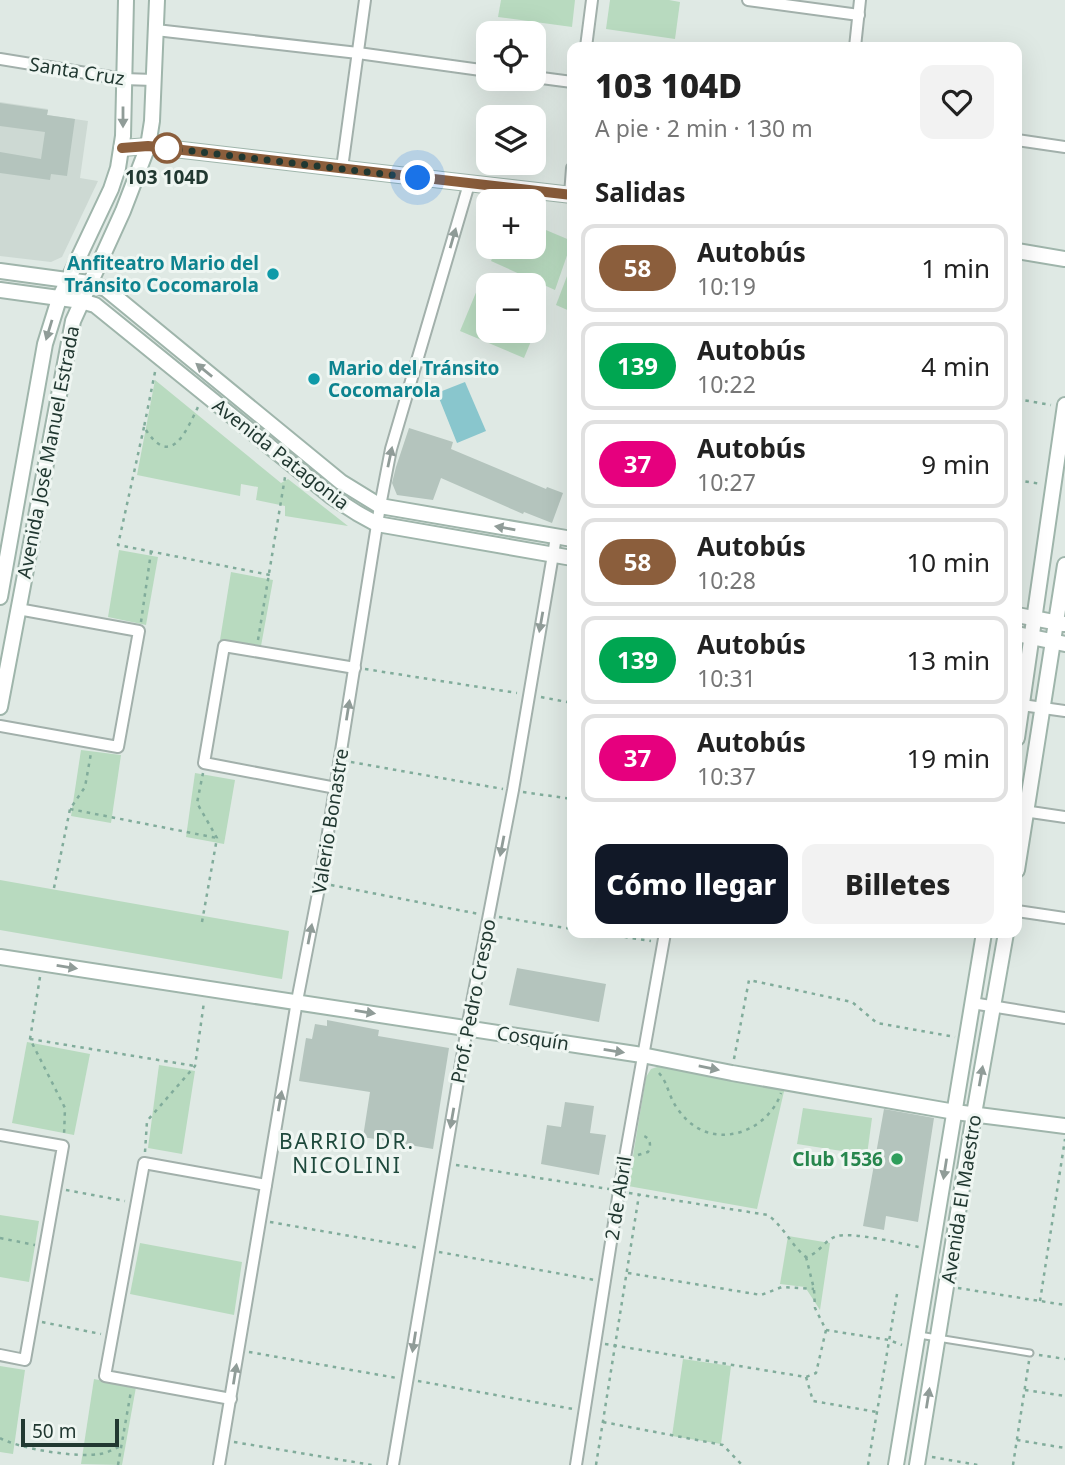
<!DOCTYPE html>
<html lang="es">
<head>
<meta charset="utf-8">
<style>
  body { margin:0; font-family:"Noto Sans",sans-serif; background:#f2f2f2; color:#222; height:100vh; display:flex; flex-direction:column; font-size:26px; white-space:nowrap }
  * { box-sizing:border-box; margin:0 }
  p { font-size:23px; color:#767676 }
  .icon { flex:none; width:38px; height:38px; fill:none; stroke:currentColor; stroke-width:2; stroke-linecap:round; stroke-linejoin:round }
  .map { position:relative; flex:1; overflow:hidden }
  .drawer { position:absolute; left:567px; top:42px; width:455px; height:896px; display:flex; flex-direction:column; background:#fff; border-radius:14px; box-shadow:0 7px 28px #0002 }
  .drawer>* { flex:none }
  .badge { padding:0 14px; border-radius:23px; font-size:24px; line-height:46px }
  .tools { position:absolute; left:476px; top:21px; display:grid; gap:14px }
  .tools a { display:grid; place-items:center; width:70px; height:70px; border-radius:14px; background:#fff; box-shadow:0 7px 28px #0002; font-size:35px }
  .scale { position:absolute; left:21px; bottom:18px; width:98px; box-sizing:border-box; padding-left:7px; border:4px solid #213831; border-top:0; font-size:19px; line-height:24px; white-space:nowrap; color:#213831; -webkit-text-stroke:5px #eff6f2; paint-order:stroke }
  .you { position:absolute; width:35px; height:35px; margin:-18px; border:5px solid #fff; border-radius:50%; background:#1a73e8; box-shadow:0 0 0 10px #1a73e833 }
  .map>.badge { position:absolute; translate:-50% -50%; box-shadow:0 0 0 4px #fff }
  h2 { padding:0 28px; font-size:26px; line-height:63px }
  .round { display:grid; place-items:center; flex:none; width:74px; height:74px; border-radius:14px; background:#f2f2f2 }
  .head { display:flex; align-items:center; justify-content:space-between; height:119px; padding:0 28px }
  h1 { font-size:33px; font-weight:800; line-height:52px }
  .primary-button { display:flex; gap:14px; margin-top:auto; padding:14px 28px }
  .primary-button a { flex:1; height:80px; border-radius:14px; background:#111827; color:#fff; font-size:28px; font-weight:800; line-height:80px; text-align:center }
  .primary-button a+a { background:#f2f2f2; color:#222 }
  ul { padding:0; list-style:none }
  li { display:flex; align-items:center; gap:21px; height:88px; margin:0 14px 10px; padding:0 14px; border:4px solid #e0e0e0; border-radius:14px }
  li div { flex:1 }
  li b { display:block; font-size:26px }
  li em { font-style:normal }
  li .badge { min-width:77px; font-weight:700; text-align:center }
  .map>svg:first-child { display:block }
  .built { fill:#cdd9d3 }
  .green { fill:#b8dabf }
  .water { fill:#89c6cd }
  .building { fill:#b4c4bd }
  .lines { fill:none; stroke-linecap:round; stroke-linejoin:round }
  .lane-casing { stroke:#a2b0ab; stroke-width:9 }
  .street-casing { stroke:#a2b0ab; stroke-width:14 }
  .secondary-casing { stroke:#9fb5ab; stroke-width:18 }
  .path { stroke:#81ac9b; stroke-width:2.5; stroke-dasharray:3.5 5; stroke-linecap:butt }
  .lane { stroke:#fff; stroke-width:5 }
  .street { stroke:#fff; stroke-width:10 }
  .secondary { stroke:#fff; stroke-width:14 }
  .oneway { fill:#909c98 }
  .line-casing { stroke:#fff; stroke-width:16 }
  .line { stroke:#8b5e3c; stroke-width:10 }
  .walk { stroke:#213831; stroke-width:7; stroke-dasharray:0 12.6 }
  .stop-dot { fill:#fff; stroke:#8b5e3c; stroke-width:3.5 }
  .culture-dot { fill:#0f9aa8; stroke:#eff6f2; stroke-width:2.5 }
  .leisure-dot { fill:#2e9e5b; stroke:#eff6f2; stroke-width:2.5 }
  .labels { text-anchor:middle; stroke-width:6; stroke-linejoin:round; paint-order:stroke }
  .street-label { font-size:19px; fill:#213831; stroke:#eff6f2 }
  .stop-label { font-size:19px; font-weight:bold; fill:#213831; stroke:#eff6f2 }
  .culture-label { font-size:19px; font-weight:bold; fill:#0d838f; stroke:#eff6f2; text-anchor:end }
  .leisure-label { font-size:19px; font-weight:bold; fill:#27864d; stroke:#eff6f2; text-anchor:end }
  .neighbourhood-label { font-size:21px; letter-spacing:2px; fill:#1e493c; stroke:#eff6f2 }
</style>
</head>
<body>
<div class="map">
<svg width="1065" height="1465" viewBox="0 0 1065 1465">
  <rect width="100%" height="100%" fill="#dfe9e4"/>
  <path class="built" d="M0,102L48,109L47,115L88,121L80,178L98,181L62,257L51,262L0,256Z"/>
  <g class="green">
    <path d="M501,0H575L572,27L498,17Z"/>
    <path d="M610,0H669L680,2L675,39L606,29Z"/>
    <path d="M534,225L572,241L555,290L491,261L497,247H534Z"/>
    <path d="M572,263V312L556,305Z"/>
    <path d="M482,278L498,285H488V331H534V300L546,305L524,358L460,331Z"/>
    <path d="M155,380L281,483L288,479L348,526L285,516V506L256,500L258,487L241,484L240,496L137,475Z"/>
    <path d="M119,550L158,557L146,625L108,617Z"/>
    <path d="M231,572L273,580L261,646L220,640Z"/>
    <path d="M81,750L121,755L111,823L71,816Z"/>
    <path d="M195,773L235,780L224,844L186,837Z"/>
    <path d="M0,880L289,931L282,979L0,930Z"/>
    <path d="M27,1042L90,1054L74,1135L12,1123Z"/>
    <path d="M159,1065L195,1071L182,1154L148,1148Z"/>
    <path d="M660,1066L785,1087L757,1209L628,1186L646,1077L651,1069Z"/>
    <path d="M803,1108L872,1118L867,1155L797,1144Z"/>
    <path d="M0,1215L39,1221L29,1282L0,1277Z"/>
    <path d="M788,1236L830,1243L820,1310L805,1287L780,1284Z"/>
    <path d="M140,1243L242,1262L234,1315L130,1294Z"/>
    <path d="M683,1359L731,1366L721,1444L672,1436Z"/>
    <path d="M0,1366L25,1370L13,1454L0,1452Z"/>
    <path d="M94,1379L136,1387L122,1465L81,1464Z"/>
  </g>
  <path class="water" d="M465,382L486,431L457,443L437,393Z"/>
  <g class="building">
    <path d="M0,103L48,110L47,115L75,119L67,176L51,174L50,180L0,173V152L41,159L45,132L0,126Z"/>
    <path d="M409,428L453,442L451,449L546,489L547,487L563,493L552,523L524,512L523,514L441,478L433,500L397,495L392,483L396,467Z"/>
    <path d="M517,968L606,984L599,1022L509,1005Z"/>
    <path d="M327,1020L379,1030L378,1036L449,1048L433,1149L363,1137L370,1092L299,1081L306,1038L312,1039L315,1024L327,1026Z"/>
    <path d="M565,1102L594,1106L590,1133L606,1135L599,1175L541,1164L547,1125L561,1127Z"/>
    <path d="M884,1109L934,1118L918,1222L886,1216L884,1230L863,1226Z"/>
  </g>
  <g class="lines">
    <g class="lane-casing">
      <path id="lane" d="M919,1335L1030,1353"/>
    </g>
    <g class="street-casing">
      <g id="street">
        <path d="M748,0L859,15"/>
        <path d="M156,30L358,53L488,71"/>
        <path d="M586,47L592,0"/>
        <path d="M855,47L860,0"/>
        <path d="M0,59L123,79L154,80"/>
        <path d="M534,77L572,82"/>
        <path d="M1017,140L1065,147"/>
        <path d="M342,168L365,0"/>
        <path d="M570,195L572,168"/>
        <path d="M1022,705L1065,711"/>
        <path d="M0,726L118,747L139,631L18,609"/>
        <path d="M336,788L204,763L224,646L355,668"/>
        <path d="M1017,810L1065,817"/>
        <path d="M1017,911L1065,918"/>
        <path d="M972,1003L1065,1018"/>
        <path d="M0,1135L63,1146L25,1360L0,1355"/>
        <path d="M231,1399L105,1376L144,1163L266,1185"/>
        <path d="M219,1465L297,1001L320,883L380,506L391,449L469,184"/>
        <path d="M393,1465L467,1028L513,790L556,537"/>
        <path d="M576,1465L619,1191L665,933"/>
      </g>
    </g>
    <g class="secondary-casing">
      <g id="secondary">
        <path d="M123,148L148,146L572,195"/>
        <path d="M1017,251L1065,259"/>
        <path d="M0,271L89,283L106,289L341,482L380,506L572,539"/>
        <path d="M0,290L81,301L95,305L332,497L357,513L377,524L572,558"/>
        <path d="M0,597L45,344L59,299L111,189L118,168L123,136L126,0"/>
        <path d="M1017,615L1064,624"/>
        <path d="M1017,634L1065,644"/>
        <path d="M0,707L73,321L123,211L148,146L152,121L157,0"/>
        <path d="M1017,738L1065,405"/>
        <path d="M1017,870L1065,565"/>
        <path d="M0,957L642,1055L732,1073L955,1112L1065,1126"/>
        <path d="M896,1465L984,933"/>
        <path d="M917,1465L974,1114L1006,933"/>
      </g>
    </g>
    <g class="path">
      <path d="M155,372L144,427C171,471 186,431 199,405"/>
      <path d="M1017,399L1051,405"/>
      <path d="M144,427L118,545L270,575"/>
      <path d="M1017,480L1041,484"/>
      <path d="M141,622L151,552"/>
      <path d="M258,640L285,477"/>
      <path d="M365,669L517,693"/>
      <path d="M541,697L572,703"/>
      <path d="M351,762L503,789"/>
      <path d="M523,792L572,799"/>
      <path d="M70,809L217,838"/>
      <path d="M331,885L479,914"/>
      <path d="M54,888L70,809L85,787L91,753"/>
      <path d="M499,917L572,929"/>
      <path d="M202,922L217,838L197,803L203,773"/>
      <path d="M599,933L651,941"/>
      <path d="M40,977L30,1039L65,1108L64,1136"/>
      <path d="M30,1039L195,1066"/>
      <path d="M734,1059L749,980L852,1002L877,1023L955,1037"/>
      <path d="M659,1073C666,1081 667,1088 671,1097C674,1105 681,1114 687,1120C718,1150 768,1131 781,1093"/>
      <path d="M145,1152L147,1121L195,1066L204,1002"/>
      <path d="M638,1155L648,1152C652,1144 650,1137 641,1135"/>
      <path d="M456,1165L609,1189"/>
      <path d="M66,1190L125,1201"/>
      <path d="M629,1193L768,1215C784,1227 791,1245 806,1257C819,1254 824,1240 837,1236C854,1232 899,1243 919,1247"/>
      <path d="M270,1222L419,1248"/>
      <path d="M0,1238L35,1245"/>
      <path d="M439,1252L595,1280"/>
      <path d="M806,1257L814,1289L815,1308L826,1330L889,1340L902,1345"/>
      <path d="M628,1273L761,1295L782,1287L814,1289"/>
      <path d="M958,1288L1065,1305"/>
      <path d="M1040,1301L1065,1139"/>
      <path d="M42,1322L101,1334"/>
      <path d="M605,1344L806,1377L816,1373L826,1330"/>
      <path d="M249,1352L397,1378"/>
      <path d="M1039,1355L1065,1359"/>
      <path d="M806,1377L813,1401L877,1412"/>
      <path d="M418,1381L573,1409"/>
      <path d="M1025,1390L1065,1396"/>
      <path d="M603,1422L723,1445L742,1465"/>
      <path d="M0,1438C20,1449 77,1458 100,1454C107,1453 114,1449 121,1446"/>
      <path d="M1017,1440L1065,1448"/>
      <path d="M234,1442L372,1465"/>
      <path d="M932,1457L978,1465"/>
      <path d="M118,1465L131,1391"/>
      <path d="M596,1465L639,1195"/>
      <path d="M868,1465L897,1294"/>
      <path d="M1013,1465L1029,1361"/>
    </g>
    <use href="#lane" class="lane"/>
    <use href="#street" class="street"/>
    <use href="#secondary" class="secondary"/>
  </g>
  <defs><path id="oneway-solid" d="M-6-.8H1V-3.2L6.5 0L1 3.2V.8H-6Z" transform="scale(1.75)"/></defs>
  <g class="oneway">
    <use href="#oneway-solid" transform="translate(123 117) rotate(90)"/>
    <use href="#oneway-solid" transform="translate(453 238) rotate(-74)"/>
    <use href="#oneway-solid" transform="translate(49 330) rotate(107)"/>
    <use href="#oneway-solid" transform="translate(204 370) rotate(-141)"/>
    <use href="#oneway-solid" transform="translate(390 457) rotate(-78)"/>
    <use href="#oneway-solid" transform="translate(505 528) rotate(-170)"/>
    <use href="#oneway-solid" transform="translate(541 622) rotate(100)"/>
    <use href="#oneway-solid" transform="translate(348 710) rotate(-81)"/>
    <use href="#oneway-solid" transform="translate(502 846) rotate(101)"/>
    <use href="#oneway-solid" transform="translate(310 934) rotate(-79)"/>
    <use href="#oneway-solid" transform="translate(67 967) rotate(9)"/>
    <use href="#oneway-solid" transform="translate(365 1012) rotate(9)"/>
    <use href="#oneway-solid" transform="translate(614 1051) rotate(9)"/>
    <use href="#oneway-solid" transform="translate(709 1068) rotate(11)"/>
    <use href="#oneway-solid" transform="translate(981 1076) rotate(-80)"/>
    <use href="#oneway-solid" transform="translate(280 1101) rotate(-80)"/>
    <use href="#oneway-solid" transform="translate(452 1118) rotate(100)"/>
    <use href="#oneway-solid" transform="translate(945 1169) rotate(99)"/>
    <use href="#oneway-solid" transform="translate(414 1342) rotate(99)"/>
    <use href="#oneway-solid" transform="translate(235 1374) rotate(-81)"/>
    <use href="#oneway-solid" transform="translate(928 1398) rotate(-81)"/>
  </g>
  <g class="lines">
    <g class="line-casing">
      <path id="line" d="M122,148L148,146L572,195"/>
    </g>
    <use href="#line" class="line"/>
    <path class="walk" d="M167,148L418,178"/>
  </g>
  <circle class="stop-dot" cx="167" cy="148" r="14"/>
  <g class="culture-dot">
    <circle cx="273" cy="274" r="7"/>
    <circle cx="314" cy="379" r="7"/>
  </g>
  <circle class="leisure-dot" cx="897" cy="1159" r="7"/>
  <g class="labels">
    <g class="street-label">
      <text transform="translate(77 71) rotate(9)" y="7">Santa Cruz</text>
      <text transform="translate(48 452) rotate(-79)" y="7">Avenida José Manuel Estrada</text>
      <text transform="translate(281 454) rotate(38)" y="7">Avenida Patagonia</text>
      <text transform="translate(330 821) rotate(-81)" y="7">Valerio Bonastre</text>
      <text transform="translate(473 1001) rotate(-79)" y="7">Prof. Pedro Crespo</text>
      <text transform="translate(533 1038) rotate(9)" y="7">Cosquín</text>
      <text transform="translate(618 1198) rotate(-81)" y="7">2 de Abril</text>
      <text transform="translate(961 1199) rotate(-81)" y="7">Avenida El Maestro</text>
    </g>
    <g class="stop-label">
      <text x="167" y="184">103 104D</text>
    </g>
    <g class="culture-label">
      <text x="259" y="270">Anfiteatro Mario del<tspan x="259" dy="22">Tránsito Cocomarola</tspan></text>
      <text x="328" y="375" text-anchor="start">Mario del Tránsito<tspan x="328" dy="22">Cocomarola</tspan></text>
    </g>
    <g class="leisure-label">
      <text x="883" y="1166">Club 1536</text>
    </g>
    <g class="neighbourhood-label">
      <text x="347" y="1149">BARRIO DR.<tspan x="347" dy="24">NICOLINI</tspan></text>
    </g>
  </g>
</svg>
<div class="tools">
<a><svg class="icon" aria-label="locate" viewBox="0 0 24 24"><circle cx="12" cy="12" r="6"/><path d="M12 2v4M12 18v4M2 12h4M18 12h4"/></svg></a>
<a><svg class="icon" aria-label="layers" viewBox="0 0 24 24"><path d="M12 4l9 5-9 5-9-5zM3 14l9 5 9-5"/></svg></a>
<a>+</a>
<a>−</a>
</div>
<div class="scale">50 m</div>
<div class="you" style="left:418px;top:178px"></div>
<section class="drawer">
<div class="head"><div><h1>103 104D</h1><p>A pie · 2 min · 130 m</p></div><a class="round"><svg class="icon" aria-label="heart" viewBox="0 0 24 24"><path d="M12 20l-8-8c-3-5 5-10 8-4 3-6 11-1 8 4z"/></svg></a></div>
<h2>Salidas</h2>
<ul>
<li><span class="badge" style="background:#8b5e3c;color:#fff">58</span><div><b>Autobús</b><p>10:19</p></div><em>1 min</em></li>
<li><span class="badge" style="background:#00a651;color:#fff">139</span><div><b>Autobús</b><p>10:22</p></div><em>4 min</em></li>
<li><span class="badge" style="background:#e6007e;color:#fff">37</span><div><b>Autobús</b><p>10:27</p></div><em>9 min</em></li>
<li><span class="badge" style="background:#8b5e3c;color:#fff">58</span><div><b>Autobús</b><p>10:28</p></div><em>10 min</em></li>
<li><span class="badge" style="background:#00a651;color:#fff">139</span><div><b>Autobús</b><p>10:31</p></div><em>13 min</em></li>
<li><span class="badge" style="background:#e6007e;color:#fff">37</span><div><b>Autobús</b><p>10:37</p></div><em>19 min</em></li>
</ul>
<div class="primary-button"><a>Cómo llegar</a><a>Billetes</a></div>
</section>
</div>
</body>
</html>
